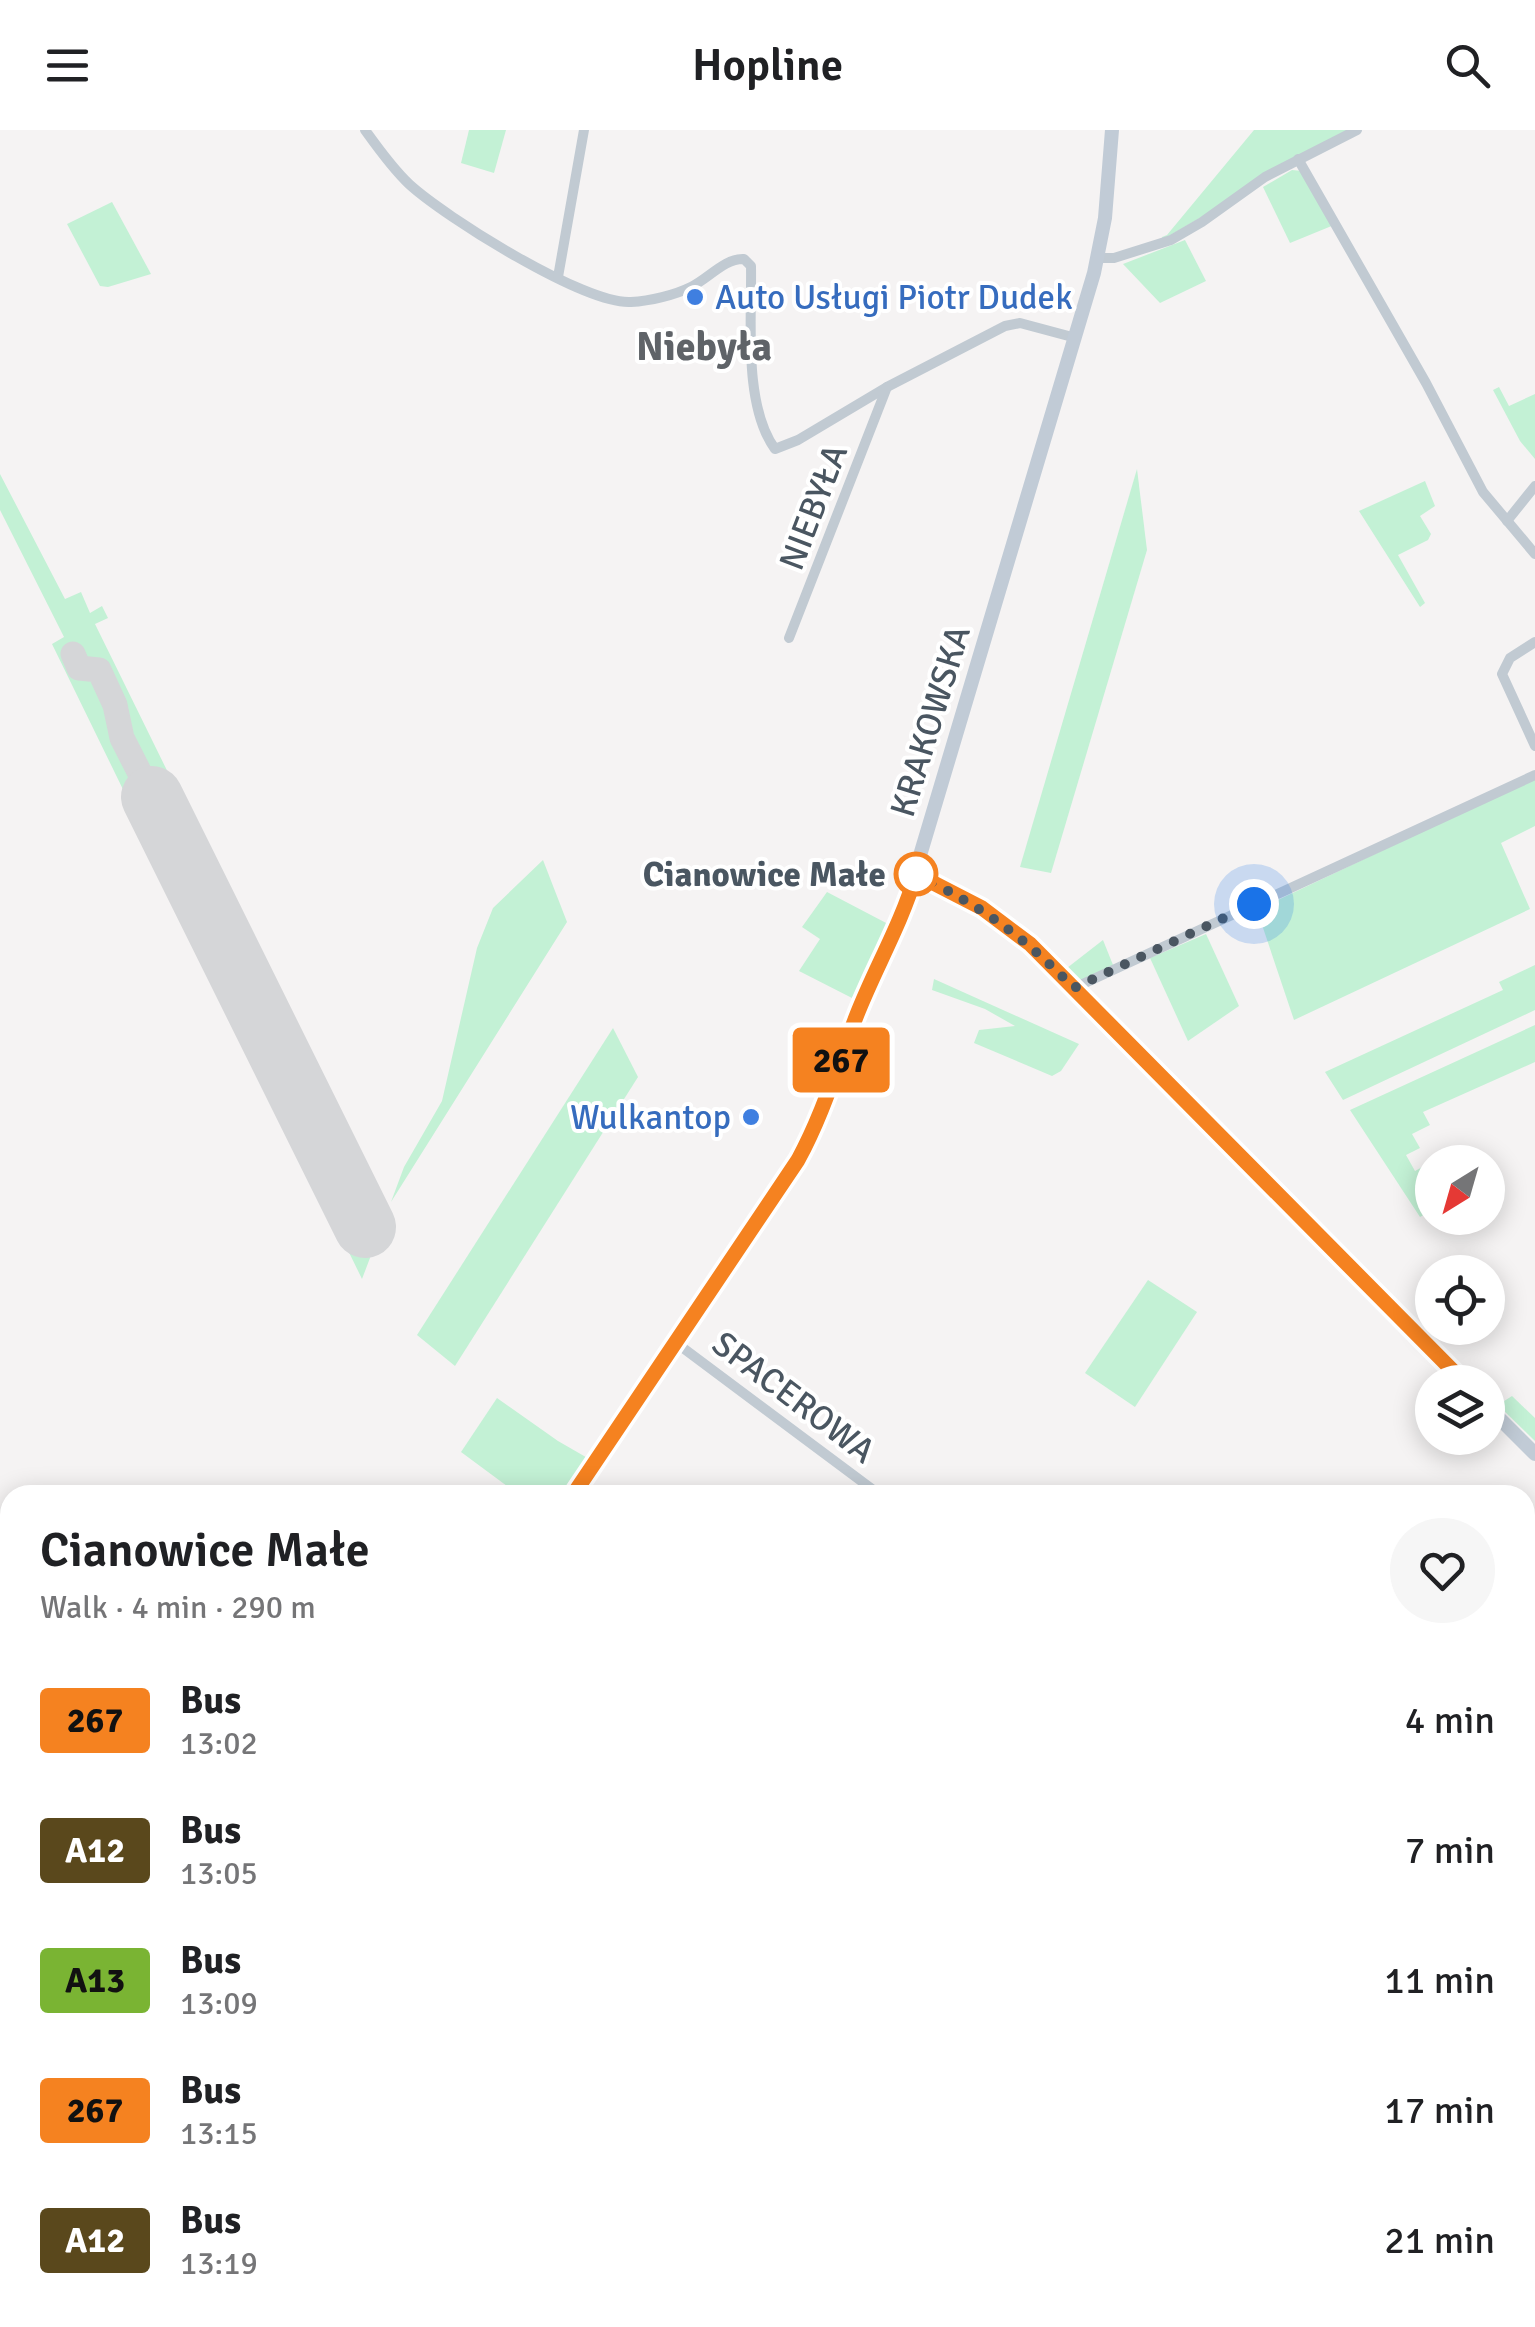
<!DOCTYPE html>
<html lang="en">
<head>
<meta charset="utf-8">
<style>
  body { margin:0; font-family:Signika,sans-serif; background:#f6f6f6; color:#202124; height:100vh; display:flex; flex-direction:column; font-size:38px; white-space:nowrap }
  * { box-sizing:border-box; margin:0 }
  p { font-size:32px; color:#757577 }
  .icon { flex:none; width:55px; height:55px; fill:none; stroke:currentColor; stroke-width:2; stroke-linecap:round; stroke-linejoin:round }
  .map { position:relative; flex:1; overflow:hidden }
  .panel { position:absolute; left:0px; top:1355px; width:1535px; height:842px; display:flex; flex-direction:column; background:#fff; border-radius:30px 30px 0 0; box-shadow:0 5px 25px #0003 }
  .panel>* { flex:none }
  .badge { padding:0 20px; border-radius:8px; font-size:35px; line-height:65px }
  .needle { width:65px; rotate:217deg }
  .tools { position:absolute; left:1415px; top:1015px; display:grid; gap:20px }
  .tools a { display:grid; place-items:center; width:90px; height:90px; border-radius:50%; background:#fff; box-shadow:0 5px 25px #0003; font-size:50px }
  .you { position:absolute; width:50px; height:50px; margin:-25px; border:8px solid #fff; border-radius:50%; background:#1a73e8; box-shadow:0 0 0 15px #1a73e833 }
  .map>.badge { position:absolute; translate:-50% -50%; box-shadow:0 0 0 5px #fff }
  .round { display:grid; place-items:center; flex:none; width:105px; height:105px; border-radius:52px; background:#f6f6f6 }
  .summary { display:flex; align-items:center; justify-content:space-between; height:170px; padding:0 40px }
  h1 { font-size:48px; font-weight:600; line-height:75px }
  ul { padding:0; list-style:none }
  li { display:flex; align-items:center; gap:30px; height:130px; padding:0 40px }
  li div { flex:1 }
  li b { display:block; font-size:38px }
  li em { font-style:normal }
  li .badge { min-width:110px; font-weight:700; text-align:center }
  header { display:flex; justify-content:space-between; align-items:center; height:130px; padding:0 40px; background:#fff; font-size:45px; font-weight:600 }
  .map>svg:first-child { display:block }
  .green { fill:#c3f1d5 }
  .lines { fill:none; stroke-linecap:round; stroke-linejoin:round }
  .taxiway { stroke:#d5d6d8; stroke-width:25 }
  .runway { stroke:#d5d6d8; stroke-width:62 }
  .street { stroke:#c1cad2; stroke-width:10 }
  .secondary { stroke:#c1cbd6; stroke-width:14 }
  .line-casing { stroke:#fff; stroke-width:22 }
  .line { stroke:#f58220; stroke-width:15 }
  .walk { stroke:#4a5661; stroke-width:10; stroke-dasharray:0 18 }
  .shop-dot { fill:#3f7fe0; stroke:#fff; stroke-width:4 }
  .stop-dot { fill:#fff; stroke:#f58220; stroke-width:5 }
  .labels { text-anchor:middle; stroke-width:8; stroke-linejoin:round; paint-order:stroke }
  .shop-label { font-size:35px; fill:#366cbe; stroke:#fff; text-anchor:start }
  .street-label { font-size:35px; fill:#4a5661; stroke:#fff }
  .stop-label { font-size:35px; font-weight:bold; fill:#4a5661; stroke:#fff; text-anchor:end }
  .quarter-label { font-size:40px; font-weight:bold; fill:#5f6368; stroke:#fff }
</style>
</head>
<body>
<header><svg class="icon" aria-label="menu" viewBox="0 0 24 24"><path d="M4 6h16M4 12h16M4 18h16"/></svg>Hopline<svg class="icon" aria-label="search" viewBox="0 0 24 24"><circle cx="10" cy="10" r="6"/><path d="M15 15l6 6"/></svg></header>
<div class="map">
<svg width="1535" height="2197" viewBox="0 0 1535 2197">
  <rect width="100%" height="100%" fill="#f5f3f3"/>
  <g class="green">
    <path d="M469,0H506L494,43L461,33Z"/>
    <path d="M1254,0H1351L1162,110V107L1167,105Z"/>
    <path d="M1292,40L1302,41L1334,95L1290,113L1263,57Z"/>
    <path d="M112,72L151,144L108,157L100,156L67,94Z"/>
    <path d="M1185,110L1206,151L1160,173L1123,134Z"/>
    <path d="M1499,257L1509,276L1535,264V329L1520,311L1493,260Z"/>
    <path d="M1137,339L1147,420L1051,743L1020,737Z"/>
    <path d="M0,344L65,469L81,462L90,483L102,476L108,488L95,494L386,1086L362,1149L52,514L64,507L0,380Z"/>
    <path d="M1425,351L1435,376L1420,386L1431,404L1428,410L1398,425L1425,473L1420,477L1359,381Z"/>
    <path d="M1535,648V696L1501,713L1530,779L1294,890L1257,780Z"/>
    <path d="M543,730L567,792L391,1072L404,1037L442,971L477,818L493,778Z"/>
    <path d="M827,762L890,795L852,868L799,841L820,809L802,797Z"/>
    <path d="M1206,804L1239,876L1188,911L1150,828Z"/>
    <path d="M1103,810L1113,835L1080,852L1067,838Z"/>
    <path d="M1535,835V880L1343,970L1325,942L1503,860L1499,852Z"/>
    <path d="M934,849L1079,914L1061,941L1052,946L974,913L979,900L1015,896L985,879L932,860Z"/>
    <path d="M1535,895V932L1423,982L1430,995L1412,1004L1420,1018L1406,1025L1415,1041L1435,1030L1436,1032H1432V1080L1420,1087L1350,980Z"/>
    <path d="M613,898L638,947L455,1236L417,1205Z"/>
    <path d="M1148,1150L1197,1182L1135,1277L1085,1243Z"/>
    <path d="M1512,1266L1535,1288V1311L1498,1275Z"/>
    <path d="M497,1268L558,1311L591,1330L564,1365H519L461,1322Z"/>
    <path d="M1535,1553V1661L1525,1677V1568Z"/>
    <path d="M1535,1736V1799L1525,1805V1738Z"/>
    <path d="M10,1876V2093L0,2109V1891Z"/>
    <path d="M1535,2017V2172L1525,2165V2034Z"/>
  </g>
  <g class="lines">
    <path class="taxiway" d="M73,524L79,538L99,540L115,575L122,608L152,667"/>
    <path class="runway" d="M152,667L365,1097"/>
    <g class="street">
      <path d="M365,0C378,18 392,38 409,54C445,87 585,175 631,172C650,171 675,165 691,157C708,149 725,128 744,129L751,136C752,189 743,275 775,319L798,310L887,257L1005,196L1020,193L1076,208"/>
      <path d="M1298,29L1426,253L1483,362L1535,424"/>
      <path d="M1098,128H1114L1171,110L1202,92L1265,47L1357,0"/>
      <path d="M558,147L584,0"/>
      <path d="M1507,391L1535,356"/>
      <path d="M789,508L887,257"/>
      <path d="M1535,512L1510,528L1502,544L1535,616"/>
      <path d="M1074,858L1535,645"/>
      <path d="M675,1212L880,1365"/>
      <path d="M0,2148L10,2156"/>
      <path d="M48,2188L61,2197"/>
      <path d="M436,2188L449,2197"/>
      <path d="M1166,2188L1178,2197"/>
    </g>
    <g class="secondary">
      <path d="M916,744L982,778L1030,814L1464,1252"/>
      <path d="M1488,1277L1535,1324"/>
      <path d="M573,1365L798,1030L817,994L862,872L901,789L1094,143L1105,88L1112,0"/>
      <path d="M67,2197L72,2188"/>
    </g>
  </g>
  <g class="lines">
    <g class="line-casing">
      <path id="line" d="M573,1365L798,1030C823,984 837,936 856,887C875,838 901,795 916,744L982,778L1030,814L1464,1252"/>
    </g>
    <use href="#line" class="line"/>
    <path class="walk" d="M916,744C985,779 1019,803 1074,858L1254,774"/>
  </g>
  <g class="shop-dot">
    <circle cx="695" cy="167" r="10"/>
    <circle cx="751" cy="987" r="10"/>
  </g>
  <circle class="stop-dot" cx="916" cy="744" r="20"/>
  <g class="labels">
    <g class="shop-label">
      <text x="715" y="179">Auto Usługi Piotr Dudek</text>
      <text x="731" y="999" text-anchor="end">Wulkantop</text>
    </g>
    <g class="street-label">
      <text transform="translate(813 377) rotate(-69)" y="12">NIEBYŁA</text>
      <text transform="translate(930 591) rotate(-73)" y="12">KRAKOWSKA</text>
      <text transform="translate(794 1267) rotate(37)" y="12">SPACEROWA</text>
    </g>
    <g class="stop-label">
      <text x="886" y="756">Cianowice Małe</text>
    </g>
    <g class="quarter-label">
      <text x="704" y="230">Niebyła</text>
    </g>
  </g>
</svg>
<div class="tools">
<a><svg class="needle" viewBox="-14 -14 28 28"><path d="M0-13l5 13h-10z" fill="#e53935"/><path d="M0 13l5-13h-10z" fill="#757577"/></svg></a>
<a><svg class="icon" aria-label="locate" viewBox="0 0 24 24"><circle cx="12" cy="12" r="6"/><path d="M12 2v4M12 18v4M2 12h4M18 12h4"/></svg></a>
<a><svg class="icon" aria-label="layers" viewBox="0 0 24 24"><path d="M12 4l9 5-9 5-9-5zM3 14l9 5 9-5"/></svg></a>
</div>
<div class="you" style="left:1254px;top:774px"></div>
<b class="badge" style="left:841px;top:930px;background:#f58220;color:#111">267</b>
<section class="panel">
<div class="summary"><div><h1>Cianowice Małe</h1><p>Walk · 4 min · 290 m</p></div><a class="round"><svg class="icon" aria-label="heart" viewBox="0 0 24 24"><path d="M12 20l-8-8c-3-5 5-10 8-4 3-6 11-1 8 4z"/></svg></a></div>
<ul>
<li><span class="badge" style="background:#f58220;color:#111">267</span><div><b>Bus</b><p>13:02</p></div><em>4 min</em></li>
<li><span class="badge" style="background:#5a481c;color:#fff">A12</span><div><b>Bus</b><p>13:05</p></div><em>7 min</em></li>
<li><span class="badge" style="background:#7ab433;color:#111">A13</span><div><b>Bus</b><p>13:09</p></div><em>11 min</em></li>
<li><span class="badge" style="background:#f58220;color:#111">267</span><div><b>Bus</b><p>13:15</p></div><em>17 min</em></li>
<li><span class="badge" style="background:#5a481c;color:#fff">A12</span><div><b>Bus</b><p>13:19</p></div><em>21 min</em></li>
</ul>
</section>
</div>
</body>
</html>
